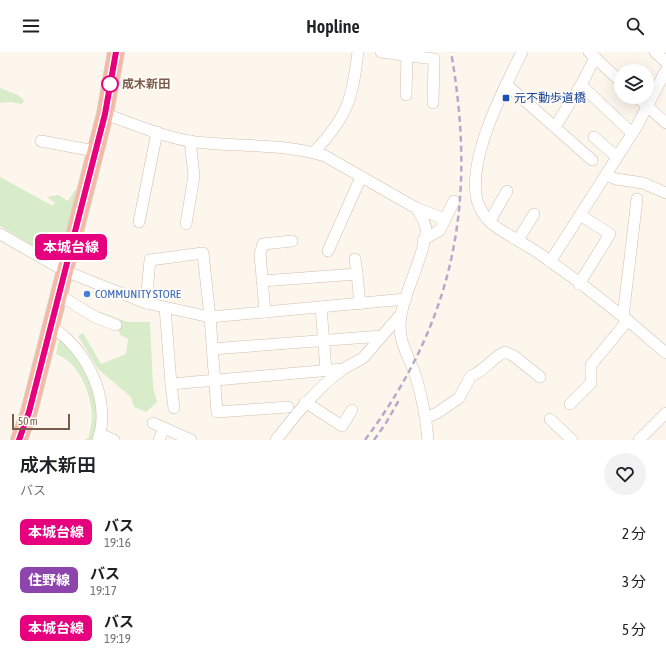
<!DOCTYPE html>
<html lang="ja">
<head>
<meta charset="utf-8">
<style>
  body { margin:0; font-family:"Asap Condensed","Noto Sans JP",sans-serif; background:#f2f2f2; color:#202124; height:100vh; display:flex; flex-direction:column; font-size:15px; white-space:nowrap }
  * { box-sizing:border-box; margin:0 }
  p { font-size:13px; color:#757577 }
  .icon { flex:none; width:22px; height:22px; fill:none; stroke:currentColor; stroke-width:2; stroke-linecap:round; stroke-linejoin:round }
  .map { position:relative; height:388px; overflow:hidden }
  .drawer { display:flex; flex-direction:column; background:#fff; flex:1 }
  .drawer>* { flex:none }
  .badge { padding:0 8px; border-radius:6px; font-size:14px; line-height:26px }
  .controls { position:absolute; left:614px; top:12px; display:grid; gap:8px }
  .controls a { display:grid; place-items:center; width:40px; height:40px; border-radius:50%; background:#fff; box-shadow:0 4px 16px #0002; font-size:20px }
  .scale { position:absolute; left:12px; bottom:10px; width:58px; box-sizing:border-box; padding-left:4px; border:2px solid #7a5c4d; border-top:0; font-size:11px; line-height:14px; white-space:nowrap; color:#7a5c4d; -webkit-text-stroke:3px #fffaf3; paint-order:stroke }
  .map>.badge { position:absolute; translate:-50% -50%; box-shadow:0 0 0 2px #fff }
  .round { display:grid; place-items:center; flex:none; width:42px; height:42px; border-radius:21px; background:#f2f2f2 }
  .overview { display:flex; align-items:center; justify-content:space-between; height:68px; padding:0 20px }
  h1 { font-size:19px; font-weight:600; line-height:30px }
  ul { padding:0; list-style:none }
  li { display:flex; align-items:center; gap:12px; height:48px; padding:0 20px }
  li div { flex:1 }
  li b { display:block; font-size:15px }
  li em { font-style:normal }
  li .badge { min-width:44px; font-weight:700; text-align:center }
  header { display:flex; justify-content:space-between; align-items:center; height:52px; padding:0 20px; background:#fff; font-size:18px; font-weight:600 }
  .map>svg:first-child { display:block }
  .green { fill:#d8ecc9 }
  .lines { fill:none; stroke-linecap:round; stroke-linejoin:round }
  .minor-casing { stroke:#d1beb0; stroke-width:12 }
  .highway-casing { stroke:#dad1cd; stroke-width:18 }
  .minor { stroke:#fff; stroke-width:11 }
  .highway { stroke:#f7b7a3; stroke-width:16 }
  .rail { stroke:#b9a8c9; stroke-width:2.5; stroke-dasharray:6 4; stroke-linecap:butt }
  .line-casing { stroke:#fff; stroke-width:9 }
  .line { stroke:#e6007e; stroke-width:6 }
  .stop-dot { fill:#fff; stroke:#e6007e; stroke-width:2 }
  .transit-dot { fill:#1a4fb4; stroke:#fffaf3; stroke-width:1.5 }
  .shop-dot { fill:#3f7fe0; stroke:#fffaf3; stroke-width:1.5 }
  .labels { text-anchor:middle; stroke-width:4; stroke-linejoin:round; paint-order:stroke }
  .stop-label { font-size:12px; font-weight:bold; fill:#7a5c4d; stroke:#fffaf3; text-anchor:start }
  .transit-label { font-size:12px; fill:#164399; stroke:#fffaf3; text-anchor:start }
  .shop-label { font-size:12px; fill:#366cbe; stroke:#fffaf3; text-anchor:start }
</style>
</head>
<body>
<header><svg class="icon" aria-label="menu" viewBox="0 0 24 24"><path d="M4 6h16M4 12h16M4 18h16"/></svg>Hopline<svg class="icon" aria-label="search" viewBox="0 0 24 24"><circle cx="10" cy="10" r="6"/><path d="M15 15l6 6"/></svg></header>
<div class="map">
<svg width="666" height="388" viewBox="0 0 666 388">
  <rect width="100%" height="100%" fill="#fdf6ec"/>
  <g class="green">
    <path d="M0,36L18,43L24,48L22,52L10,50L0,51Z"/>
    <path d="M0,125L53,154L55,151L47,145L58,143L68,149L75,138L77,140L60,200L57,204L51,205L0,174Z"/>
    <path d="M101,260L127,270H150L153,335L157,350L146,360L134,355L131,345L98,317L78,284L83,281L101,312L126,302L128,287L120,283L118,272L97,262Z"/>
    <path d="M59,288L67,292L84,317L94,339L98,352L95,388H85L89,385C90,378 92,370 92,363C91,341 79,310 56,302Z"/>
  </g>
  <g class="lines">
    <g class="minor-casing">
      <g id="minor">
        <path d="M381,0L434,7L433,51"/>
        <path d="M522,0C504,36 463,114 479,154C482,160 486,167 491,171C506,183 524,191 540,202C583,232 626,266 666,301"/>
        <path d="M589,0L621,30"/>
        <path d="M655,0L666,10"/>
        <path d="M506,32L592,108"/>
        <path d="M581,33L632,81"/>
        <path d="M406,43L407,3"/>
        <path d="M637,45L666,71"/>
        <path d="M105,62C134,72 165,86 195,90C238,95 283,91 325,104L416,156C421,163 427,172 426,181C422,209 406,236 401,263C397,289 407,300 415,322C422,344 426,365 428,388"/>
        <path d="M555,75L581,33L595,6"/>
        <path d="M594,85L617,105"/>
        <path d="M41,89L95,99"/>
        <path d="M314,100C348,64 352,48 358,0"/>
        <path d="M606,123L616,127L643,131L666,141"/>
        <path d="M416,156L445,167"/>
        <path d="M490,169L507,139"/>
        <path d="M139,170L157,80"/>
        <path d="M186,172L194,124L190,89"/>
        <path d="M0,182L65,219L146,251L210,265L406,247"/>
        <path d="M423,188L440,178L454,149"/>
        <path d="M518,188L534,162"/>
        <path d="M328,199L361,125"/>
        <path d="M355,207L357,222"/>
        <path d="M550,210L637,74L666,18"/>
        <path d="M262,229L357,222L360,252"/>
        <path d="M579,232L610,182L580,163"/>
        <path d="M59,243L95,265L116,273"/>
        <path d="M146,251L150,208L203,201L210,265L217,360L288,355"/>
        <path d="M165,255L171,332"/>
        <path d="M321,255L326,318"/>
        <path d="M265,260L260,202L263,192L292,189"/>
        <path d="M623,265L637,147"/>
        <path d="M51,275C86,295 112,348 98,388"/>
        <path d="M212,297L382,284"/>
        <path d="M305,350L342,374L352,358"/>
        <path d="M570,352L591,331V313L628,268"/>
        <path d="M174,356L171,332L343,317L363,306L401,262"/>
        <path d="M426,366L437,361L459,346L471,324C484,319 492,306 505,300L514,304L540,325"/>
        <path d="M550,367L572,388"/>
        <path d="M153,371L191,388"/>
        <path d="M100,382L114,388"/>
        <path d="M159,388L164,376"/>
        <path d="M276,388C297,361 316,337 343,317"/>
        <path d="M639,388L666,361"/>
      </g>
    </g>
    <g class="highway-casing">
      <path id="highway" d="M19,388L29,360L105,62L116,0"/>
    </g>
    <use href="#minor" class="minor"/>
    <use href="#highway" class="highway"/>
    <g class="rail">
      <path d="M365,388C456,266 477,148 451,0"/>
      <path d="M374,388L386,371L399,348"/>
    </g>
  </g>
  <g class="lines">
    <g class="line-casing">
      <path id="line" d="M19,388L29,360L105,62L116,0"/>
    </g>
    <use href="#line" class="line"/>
  </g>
  <circle class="stop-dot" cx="110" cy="32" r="8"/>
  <rect class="transit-dot" x="502" y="42" width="8" height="8" rx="2"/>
  <circle class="shop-dot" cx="87" cy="242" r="4"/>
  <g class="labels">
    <g class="stop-label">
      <text x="122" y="36">成木新田</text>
    </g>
    <g class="transit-label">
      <text x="514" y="50">元不動歩道橋</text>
    </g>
    <g class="shop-label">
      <text x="95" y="246">COMMUNITY STORE</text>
    </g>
  </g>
</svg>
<div class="controls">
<a><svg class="icon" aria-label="layers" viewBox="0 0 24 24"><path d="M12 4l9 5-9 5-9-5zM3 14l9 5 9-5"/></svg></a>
</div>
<div class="scale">50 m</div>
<b class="badge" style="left:71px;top:195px;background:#e6007e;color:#fff">本城台線</b>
</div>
<section class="drawer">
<div class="overview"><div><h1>成木新田</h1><p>バス</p></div><a class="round"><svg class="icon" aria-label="heart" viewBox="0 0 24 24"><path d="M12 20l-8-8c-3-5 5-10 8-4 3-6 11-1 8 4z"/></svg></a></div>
<ul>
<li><span class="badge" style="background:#e6007e;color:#fff">本城台線</span><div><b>バス</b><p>19:16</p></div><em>2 分</em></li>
<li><span class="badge" style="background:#8e44ad;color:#fff">住野線</span><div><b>バス</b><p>19:17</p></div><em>3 分</em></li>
<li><span class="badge" style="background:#e6007e;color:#fff">本城台線</span><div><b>バス</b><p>19:19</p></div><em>5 分</em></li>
</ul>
</section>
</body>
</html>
